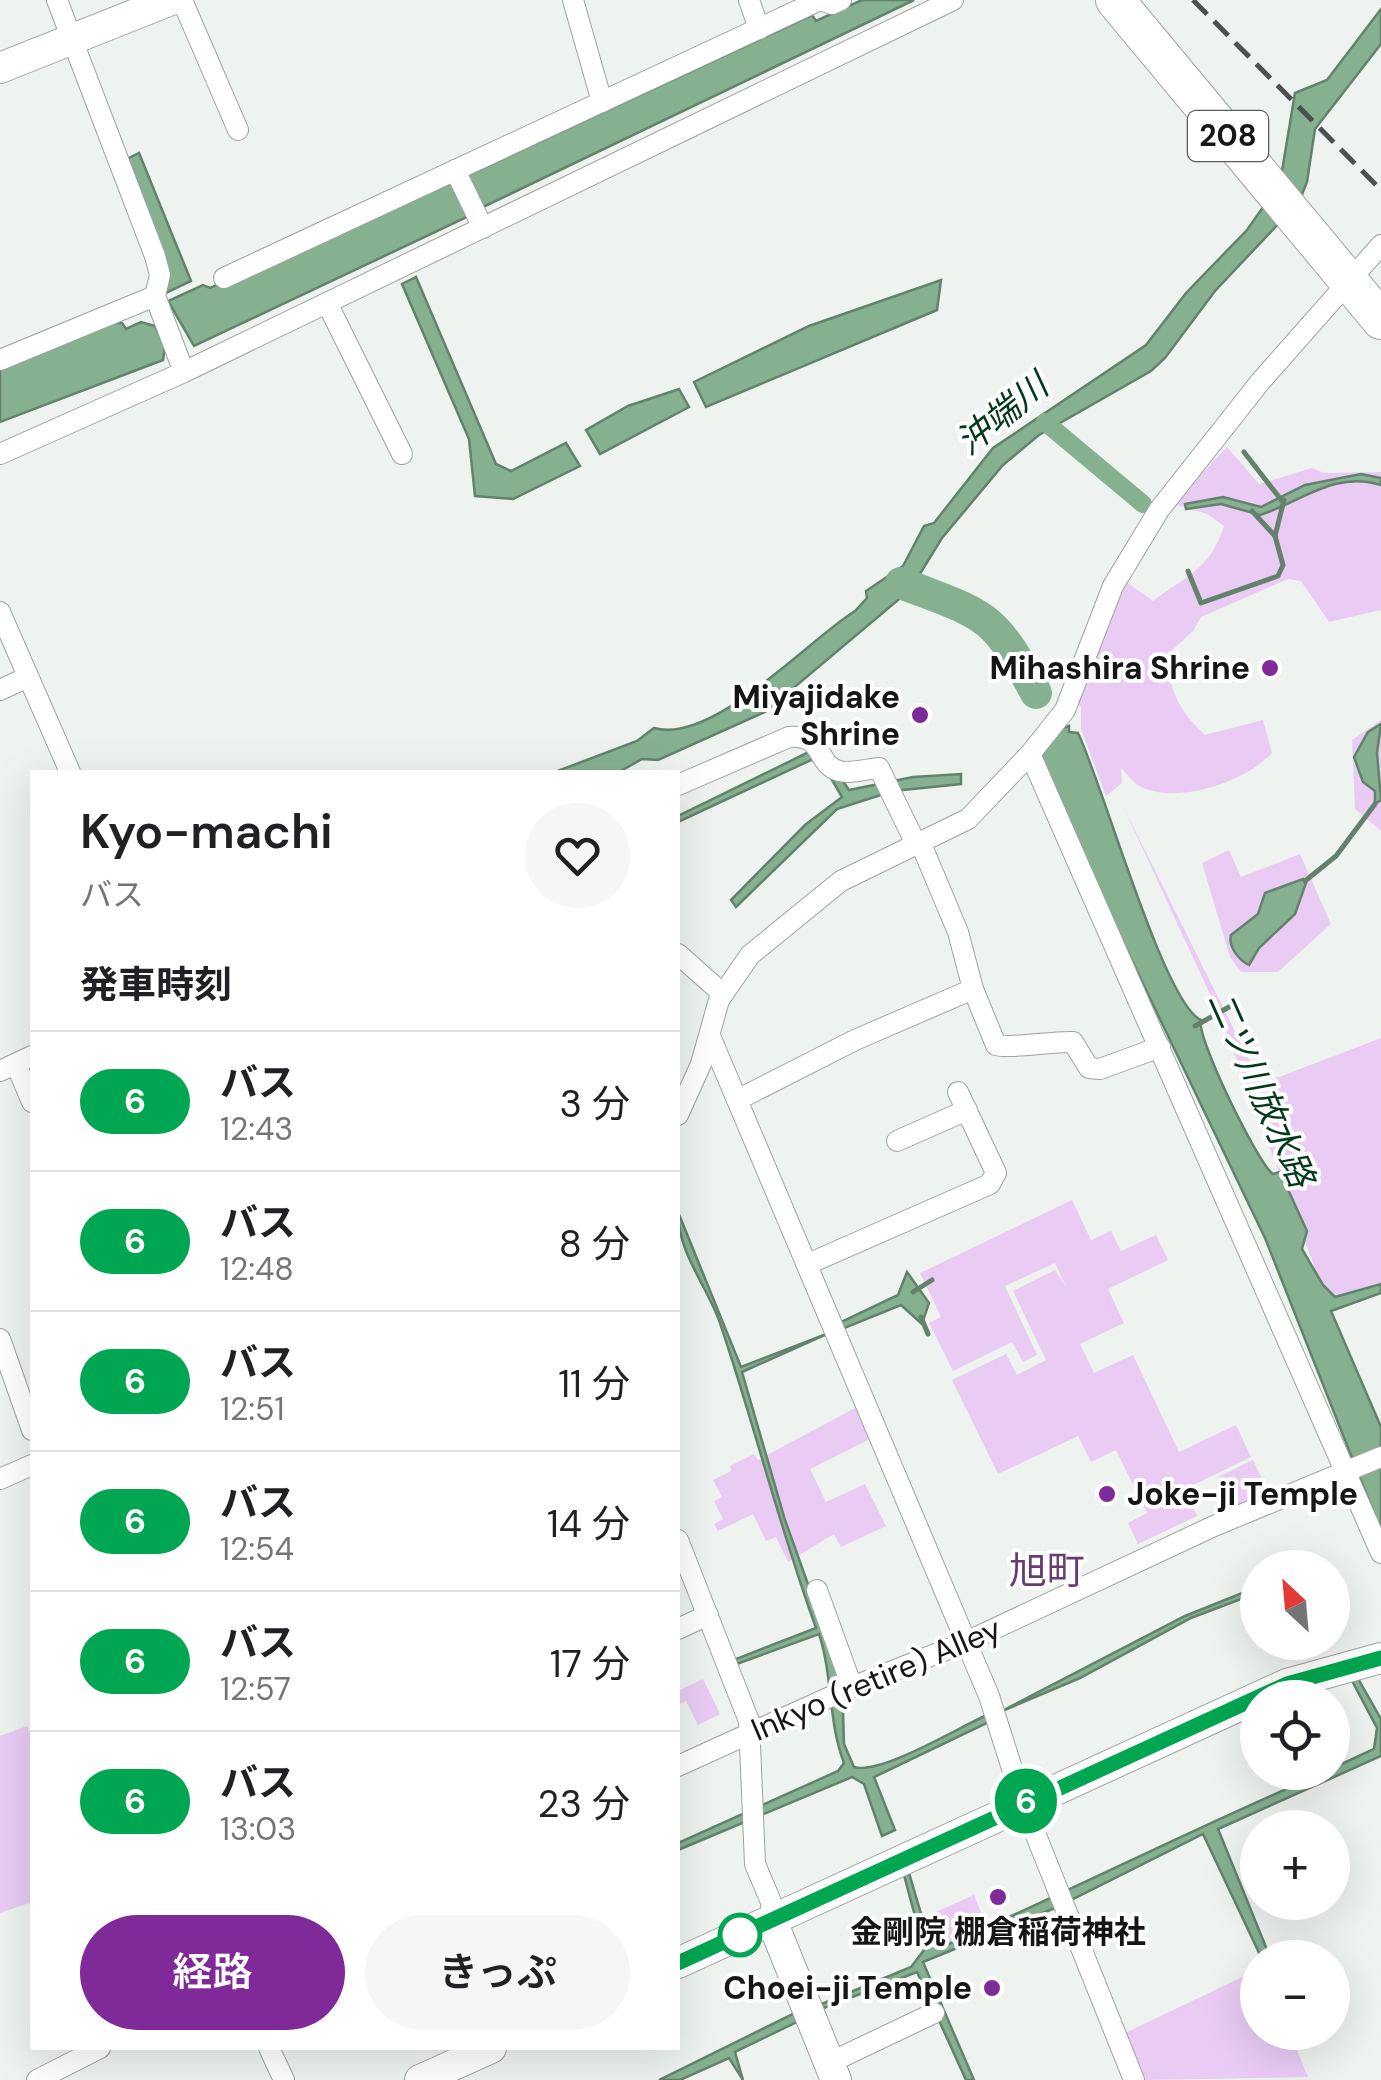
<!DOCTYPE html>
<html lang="ja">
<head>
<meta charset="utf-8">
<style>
  body { margin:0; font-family:"DM Sans","Noto Sans JP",sans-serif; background:#f6f6f6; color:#202124; height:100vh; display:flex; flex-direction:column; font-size:38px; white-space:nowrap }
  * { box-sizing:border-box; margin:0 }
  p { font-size:32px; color:#757577 }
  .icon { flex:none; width:55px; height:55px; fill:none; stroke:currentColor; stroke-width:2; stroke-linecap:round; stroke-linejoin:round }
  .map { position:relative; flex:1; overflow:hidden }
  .panel { position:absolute; left:30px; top:770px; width:650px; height:1280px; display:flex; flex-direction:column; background:#fff; border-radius:0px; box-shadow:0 10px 40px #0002 }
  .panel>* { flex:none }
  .badge { padding:0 20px; border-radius:32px; font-size:35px; line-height:65px }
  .needle { width:65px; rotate:334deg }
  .fabs { position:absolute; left:1240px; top:1550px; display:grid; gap:20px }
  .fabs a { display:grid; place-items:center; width:110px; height:110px; border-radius:50%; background:#fff; box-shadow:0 10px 40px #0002; font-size:50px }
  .map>.badge { position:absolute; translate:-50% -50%; box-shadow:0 0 0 5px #fff }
  h2 { padding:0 50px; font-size:38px; line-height:90px }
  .round { display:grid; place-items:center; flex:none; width:105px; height:105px; border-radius:52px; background:#f6f6f6 }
  .headline { display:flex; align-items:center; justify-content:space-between; height:170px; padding:0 50px }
  h1 { font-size:48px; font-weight:600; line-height:75px }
  .cta { display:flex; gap:20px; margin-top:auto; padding:20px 50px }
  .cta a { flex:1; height:115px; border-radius:60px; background:#7f2a98; color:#fff; font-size:40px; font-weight:600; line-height:115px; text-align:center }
  .cta a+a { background:#f6f6f6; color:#202124 }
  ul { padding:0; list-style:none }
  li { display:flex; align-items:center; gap:30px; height:140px; padding:0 50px; border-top:2px solid #e0e0e0 }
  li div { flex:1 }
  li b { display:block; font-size:38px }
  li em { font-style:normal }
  li .badge { min-width:110px; font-weight:700; text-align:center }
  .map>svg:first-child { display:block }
  .green { fill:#e9cbf3 }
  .water { fill:#85b191; stroke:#63826c; stroke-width:2.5 }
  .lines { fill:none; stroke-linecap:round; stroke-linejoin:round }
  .stream { stroke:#63826c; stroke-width:5 }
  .canal { stroke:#85b191; stroke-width:18 }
  .river { stroke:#85b191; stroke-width:32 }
  .street-casing { stroke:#9ea39f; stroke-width:22 }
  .secondary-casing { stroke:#9ea39f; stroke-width:32 }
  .highway-casing { stroke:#9ea39f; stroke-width:40 }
  .street { stroke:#fff; stroke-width:20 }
  .secondary { stroke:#fff; stroke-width:30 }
  .highway { stroke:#fff; stroke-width:38 }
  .rail { stroke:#4e504f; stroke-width:5; stroke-dasharray:20 10; stroke-linecap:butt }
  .line-casing { stroke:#fff; stroke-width:22 }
  .line { stroke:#00a651; stroke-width:15 }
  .poi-dot { fill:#7f2a98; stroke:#fff; stroke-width:4 }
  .stop-dot { fill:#fff; stroke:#00a651; stroke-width:5 }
  .labels { text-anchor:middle; stroke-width:8; stroke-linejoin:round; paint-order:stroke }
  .shield { fill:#fff; stroke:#5b5c5b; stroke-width:2.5 }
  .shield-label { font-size:30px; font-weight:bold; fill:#151615 }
  .poi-label { font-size:32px; font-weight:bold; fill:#151615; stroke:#fff; text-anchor:end }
  .street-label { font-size:32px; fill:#151615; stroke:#fff }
  .water-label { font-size:35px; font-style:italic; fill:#01391a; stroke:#fff }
  .quarter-label { font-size:38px; fill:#663c73; stroke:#fff }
</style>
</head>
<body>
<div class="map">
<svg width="1381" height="2080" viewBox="0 0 1381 2080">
  <rect width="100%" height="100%" fill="#eff3f0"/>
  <g class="green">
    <path d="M1227,447L1259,484L1312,468L1324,473L1381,472V610L1329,622L1301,581L1288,579L1201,617L1193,631L1166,656C1169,690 1180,712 1205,735L1263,720L1272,753C1247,781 1173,808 1136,784C1131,780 1125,772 1121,767L1122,783L1106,796L1081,729V707L1075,701L1125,581L1153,601C1188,575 1210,569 1224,526L1207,514L1173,504Z"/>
    <path d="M1381,720V831L1355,809L1352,740Z"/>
    <path d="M1122,804L1261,1084L1381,1038V1286L1328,1303L1221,1018Z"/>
    <path d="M1229,850L1241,877L1300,854L1331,924L1278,972H1241L1230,957L1202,863Z"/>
    <path d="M1072,1200L1091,1240L1111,1231L1121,1251L1156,1235L1168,1260L1108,1289L1124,1323L1080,1344L1094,1373L1133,1355L1179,1452L1236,1425L1251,1457L1185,1489L1197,1516L1138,1544L1128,1523L1147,1513L1116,1450L1091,1462L1078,1436L998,1474L952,1380L1006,1354L1017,1375L1046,1360L1013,1291L1055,1270L1066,1287L1055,1263L1005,1286L1037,1355L1023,1362L1012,1342L953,1371L929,1323L941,1317L920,1273Z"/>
    <path d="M855,1408L870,1439L810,1469L826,1502L865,1484L886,1526L841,1547L834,1534L788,1562L776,1537L766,1541L753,1514L718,1531L714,1524L723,1519L714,1501L722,1497L713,1480L731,1471L730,1466L754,1454L758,1460Z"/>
    <path d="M1253,1460L1269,1494L1225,1515L1214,1493L1224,1489L1218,1477Z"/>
    <path d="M703,1679L720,1714L698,1725L686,1701L678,1705V1691Z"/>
    <path d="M27,1726L32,1737V1902L0,1913V1736Z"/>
    <path d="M974,1895L987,1927L940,1948L931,1941L922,1918Z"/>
    <path d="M1257,1970L1258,2032L1290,2033L1308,2077L1145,2080L1123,2034Z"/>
  </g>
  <g class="water">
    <path d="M862,0H914L483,207L466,176L812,15L816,21Z"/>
    <path d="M1381,9V44L1315,129L1307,182L1299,202L1215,291L1165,358L1151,371L1039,435L1003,465L942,538L910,590L765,712L658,760L642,759L619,772H555L637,741L654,728C713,745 809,639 855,611L867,598L866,591L903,566L924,526L934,523L993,448L1146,345L1186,293L1247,230L1280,183L1295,93L1327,80Z"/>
    <path d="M139,153L191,281L166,293L127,159Z"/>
    <path d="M451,183L469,216L194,346L168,301L203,285L210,288Z"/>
    <path d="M416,277L496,464L511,471L566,443L580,466L513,499L475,496L469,439L402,284Z"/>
    <path d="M941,280L937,310L706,407L694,382L809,326Z"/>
    <path d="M106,322L122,323L126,329L141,322L155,326L165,347L163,360L0,422V370Z"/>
    <path d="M679,389L689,407L600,454L586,430L628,406Z"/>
    <path d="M1361,474L1381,478V485C1335,470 1301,502 1260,515L1221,504L1186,509L1185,504L1223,497L1261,507L1305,485Z"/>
    <path d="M1381,724L1377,753L1381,800L1375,804V791L1363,782L1354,757L1368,732Z"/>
    <path d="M1069,726V732L1078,733C1103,785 1164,1004 1201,1020C1195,1035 1258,1164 1273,1174L1280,1172L1307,1231L1302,1249L1323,1285L1335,1297L1381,1284V1293L1331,1311L1381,1427V1531L1265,1238L1040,769V749L1058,729Z"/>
    <path d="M811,751L827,758L849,790L913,777L961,774V784L893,791L837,809L736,907L731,900L805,825L842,797L821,761L811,760L678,822V816Z"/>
    <path d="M1303,879L1306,883L1295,914L1259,948L1249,965C1239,960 1228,947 1231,935L1258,914L1265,893Z"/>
    <path d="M678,1212L741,1367L829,1333L742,1372L785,1520L842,1679L844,1744L854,1767C881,1775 959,1727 989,1714V1722L874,1777L895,1830L882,1836L864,1784L852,1777L678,1850V1843L838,1771L844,1763C828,1722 833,1676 819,1634L734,1665L731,1661L816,1628C780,1529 755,1427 721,1326C709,1288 678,1255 678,1212Z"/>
    <path d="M907,1272L929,1303L922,1324L901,1305L842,1329L839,1323L898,1295Z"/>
    <path d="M1257,1587V1593L1191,1618L1080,1678L1000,1712L1185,1616Z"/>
    <path d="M1356,1675L1381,1719V1756L1218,1829L1270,1957H1261L1203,1834L1055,1908L923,1962L974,2080H966L917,1972L819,2010L817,2006L911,1967L924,1950L904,1875L909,1873L927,1934L940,1948C1069,1892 1194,1828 1323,1773L1332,1772L1333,1768L1374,1749L1377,1728L1350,1677Z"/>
    <path d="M797,2012L801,2020L735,2052L743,2080L729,2058L680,2080H659Z"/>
  </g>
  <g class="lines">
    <g class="stream">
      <path d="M1244,452L1282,501"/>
      <path d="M1252,511L1275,536L1284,500"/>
      <path d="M1188,571L1201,603L1278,576L1283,565L1275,536"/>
      <path d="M1305,881L1336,856L1375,804"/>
      <path d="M1195,1026L1229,1007"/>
      <path d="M913,1292L932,1280"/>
      <path d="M921,1317L928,1334"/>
    </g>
    <path class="canal" d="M1045,422L1143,504"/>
    <path class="river" d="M901,583C986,616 992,611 1036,693"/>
    <g class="street-casing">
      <g id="street">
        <path d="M57,0L155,256L160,275L155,296L184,372"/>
        <path d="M182,0L238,130"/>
        <path d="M573,0L602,102"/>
        <path d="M749,0L759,29"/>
        <path d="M821,0L832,4L841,0"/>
        <path d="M455,170L483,228"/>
        <path d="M224,278L820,0"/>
        <path d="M327,303L402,454"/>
        <path d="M0,360L155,296"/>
        <path d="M0,454L184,372L953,0"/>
        <path d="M0,612L70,772"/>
        <path d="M0,690L28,677"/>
        <path d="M1030,754L1381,1553"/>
        <path d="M678,785L789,737C825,734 815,764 839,771C850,774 867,769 879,768L917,846"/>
        <path d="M921,844L958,932L973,989L996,1045C1007,1049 1054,1041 1073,1042L1089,1068L1100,1069L1160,1047"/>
        <path d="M678,954L723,994"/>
        <path d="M710,1036L989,1696L1023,1803L1134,2080"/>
        <path d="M16,1064L32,1102"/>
        <path d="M0,1071L32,1056"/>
        <path d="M737,1100L855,1040L973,989"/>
        <path d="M678,1115L701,1064L719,1000L750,955L841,881L968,819L1030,754L1065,710L1113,586L1159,510L1260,382L1381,245"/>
        <path d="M897,1141L967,1110"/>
        <path d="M808,1264L990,1184L996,1173L958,1092"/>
        <path d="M0,1339L32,1430"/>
        <path d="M0,1479L32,1465"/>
        <path d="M678,1540L749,1721L755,1864L771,1902L772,1921"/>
        <path d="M817,1590L852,1687"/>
        <path d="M678,1629L708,1615"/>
        <path d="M678,1766L852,1687L966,1642L1214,1526L1381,1457"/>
        <path d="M269,2048L284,2080"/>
        <path d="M829,2063L934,2013"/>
        <path d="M37,2080L100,2048"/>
      </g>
    </g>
    <g class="secondary-casing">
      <g id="secondary">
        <path d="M0,68L171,0"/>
        <path d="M772,1921L836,2080"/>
        <path d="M678,1963L1287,1684L1381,1658"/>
        <path d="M420,2080L491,2048"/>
      </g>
    </g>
    <g class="highway-casing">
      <path id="highway" d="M1115,0L1381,320"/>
    </g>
    <use href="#street" class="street"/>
    <use href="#secondary" class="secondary"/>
    <use href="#highway" class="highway"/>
    <path class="rail" d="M1193,0L1381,190"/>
  </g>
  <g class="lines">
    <g class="line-casing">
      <path id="line" d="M678,1963L1287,1684L1381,1658"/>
    </g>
    <use href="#line" class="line"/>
  </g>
  <g class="poi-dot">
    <circle cx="1270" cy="668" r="10"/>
    <circle cx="920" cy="715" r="10"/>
    <circle cx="1107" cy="1494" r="10"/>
    <circle cx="998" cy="1897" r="10"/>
    <circle cx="992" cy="1988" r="10"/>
  </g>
  <circle class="stop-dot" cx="740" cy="1935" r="20"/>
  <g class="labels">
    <rect class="shield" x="1188" y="111" width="80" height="50" rx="8"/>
    <g class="shield-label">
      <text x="1228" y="146">208</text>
    </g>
    <g class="poi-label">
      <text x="1250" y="679">Mihashira Shrine</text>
      <text x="900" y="708">Miyajidake<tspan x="900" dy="37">Shrine</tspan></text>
      <text x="1127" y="1505" text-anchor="start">Joke-ji Temple</text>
      <text x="998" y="1943" text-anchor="middle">金剛院 棚倉稲荷神社</text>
      <text x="972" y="1999">Choei-ji Temple</text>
    </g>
    <g class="street-label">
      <text transform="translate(876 1679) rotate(-23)" y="11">Inkyo (retire) Alley</text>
    </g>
    <g class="water-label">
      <text transform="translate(1002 414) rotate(-39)" y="12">沖端川</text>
      <text transform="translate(1261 1089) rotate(66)" y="12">二ツ川放水路</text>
    </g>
    <g class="quarter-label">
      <text x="1047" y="1584">旭町</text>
    </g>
  </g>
</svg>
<div class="fabs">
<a><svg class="needle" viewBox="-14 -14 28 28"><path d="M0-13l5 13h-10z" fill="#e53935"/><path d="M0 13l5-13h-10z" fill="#757577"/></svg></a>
<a><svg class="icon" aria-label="locate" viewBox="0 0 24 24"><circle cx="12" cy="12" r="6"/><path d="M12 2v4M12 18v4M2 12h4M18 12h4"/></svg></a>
<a>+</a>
<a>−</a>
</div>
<b class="badge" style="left:1026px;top:1801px;background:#00a651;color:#fff">6</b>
<section class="panel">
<div class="headline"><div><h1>Kyo-machi</h1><p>バス</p></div><a class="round"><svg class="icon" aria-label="heart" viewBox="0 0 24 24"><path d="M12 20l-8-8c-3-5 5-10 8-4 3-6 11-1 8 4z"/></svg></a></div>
<h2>発車時刻</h2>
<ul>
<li><span class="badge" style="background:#00a651;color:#fff">6</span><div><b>バス</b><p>12:43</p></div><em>3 分</em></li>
<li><span class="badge" style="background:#00a651;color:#fff">6</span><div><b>バス</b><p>12:48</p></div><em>8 分</em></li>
<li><span class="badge" style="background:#00a651;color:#fff">6</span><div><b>バス</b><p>12:51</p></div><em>11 分</em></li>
<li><span class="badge" style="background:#00a651;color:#fff">6</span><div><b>バス</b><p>12:54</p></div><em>14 分</em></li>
<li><span class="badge" style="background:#00a651;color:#fff">6</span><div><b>バス</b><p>12:57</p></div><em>17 分</em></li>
<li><span class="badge" style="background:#00a651;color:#fff">6</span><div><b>バス</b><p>13:03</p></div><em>23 分</em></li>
</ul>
<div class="cta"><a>経路</a><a>きっぷ</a></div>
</section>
</div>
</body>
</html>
